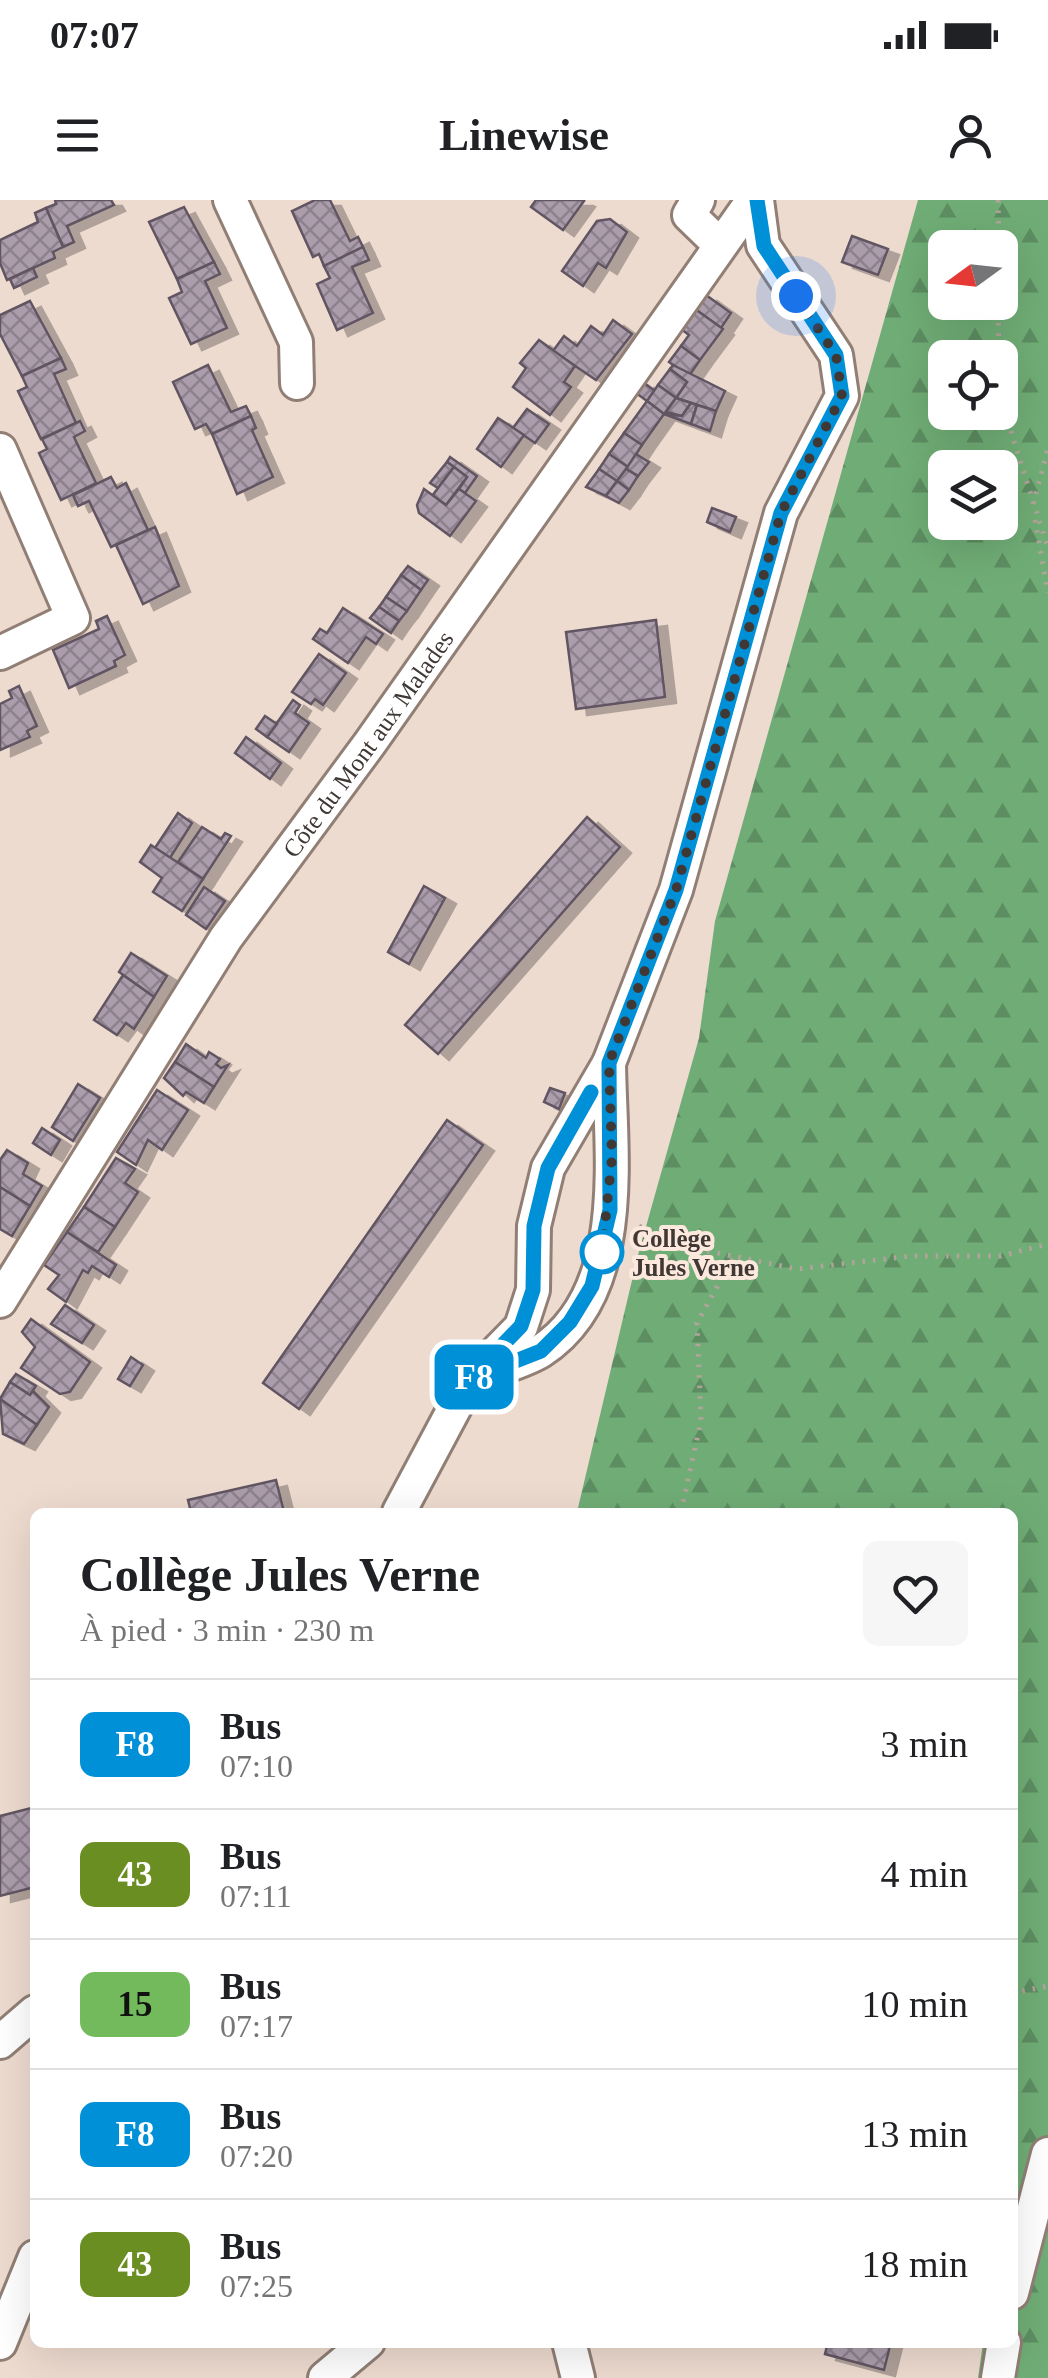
<!DOCTYPE html>
<html lang="fr">
<head>
<meta charset="utf-8">
<style>
  body { margin:0; font-family:"Times New Roman",serif; background:#f6f6f6; color:#202124; height:100vh; display:flex; flex-direction:column; font-size:38px; white-space:nowrap }
  * { box-sizing:border-box; margin:0 }
  p { font-size:32px; color:#757577 }
  .icon { flex:none; width:55px; height:55px; fill:none; stroke:currentColor; stroke-width:2; stroke-linecap:round; stroke-linejoin:round }
  .map { position:relative; flex:1; overflow:hidden }
  .drawer { position:absolute; left:30px; top:1308px; width:988px; height:840px; display:flex; flex-direction:column; background:#fff; border-radius:15px; box-shadow:0 10px 40px #0002 }
  .drawer>* { flex:none }
  .badge { padding:0 20px; border-radius:15px; font-size:35px; line-height:65px }
  .needle { width:65px; rotate:255deg }
  .controls { position:absolute; left:928px; top:30px; display:grid; gap:20px }
  .controls a { display:grid; place-items:center; width:90px; height:90px; border-radius:15px; background:#fff; box-shadow:0 10px 40px #0002; font-size:50px }
  .you { position:absolute; width:50px; height:50px; margin:-25px; border:8px solid #fff; border-radius:50%; background:#1a73e8; box-shadow:0 0 0 15px #1a73e833 }
  .map>.badge { position:absolute; translate:-50% -50%; box-shadow:0 0 0 5px #fff }
  .round { display:grid; place-items:center; flex:none; width:105px; height:105px; border-radius:15px; background:#f6f6f6 }
  .overview { display:flex; align-items:center; justify-content:space-between; height:170px; padding:0 50px }
  h1 { font-size:48px; font-weight:700; line-height:75px }
  ul { padding:0; list-style:none }
  li { display:flex; align-items:center; gap:30px; height:130px; padding:0 50px; border-top:2px solid #e0e0e0 }
  li div { flex:1 }
  li b { display:block; font-size:38px }
  li em { font-style:normal }
  li .badge { min-width:110px; font-weight:700; text-align:center }
  .status { display:flex; justify-content:space-between; align-items:center; height:70px; padding:0 50px; background:#fff; direction:ltr }
  .status svg { height:28px; fill:currentColor }
  header { display:flex; justify-content:space-between; align-items:center; height:130px; padding:0 50px; background:#fff; font-size:45px; font-weight:700 }
  .map>svg:first-child { display:block }
  .forest { fill:url(#forest-firs); fill-rule:evenodd }
  .building { fill:url(#building-cross-hatch); stroke:#625562; stroke-width:2.5; filter:url(#shadow) }
  .lines { fill:none; stroke-linecap:round; stroke-linejoin:round }
  .minor-casing { stroke:#917f75; stroke-width:38 }
  .path { stroke:#b2a39b; stroke-width:5; stroke-dasharray:2.5 8; stroke-linecap:butt }
  .minor { stroke:#fff; stroke-width:32 }
  .line-casing { stroke:#fff; stroke-width:22 }
  .line { stroke:#0090d7; stroke-width:15 }
  .walk { stroke:#403834; stroke-width:10; stroke-dasharray:0 18 }
  .stop-dot { fill:#fff; stroke:#0090d7; stroke-width:5 }
  .labels { text-anchor:middle; stroke-width:8; stroke-linejoin:round; paint-order:stroke }
  .street-label { font-size:25px; fill:#403834; stroke:#fce8dd }
  .stop-label { font-size:25px; font-weight:bold; fill:#403834; stroke:#fce8dd; text-anchor:start }
</style>
</head>
<body>
<div class="status"><b>07:07</b><svg viewBox="0 0 49 12"><path d="M0 12V9h3v3zM5 12V6h3v6zM10 12V3h3v9zM15 12V0h3v12zM26 1h20v11H26zM47 4h2v5h-2z"/></svg></div>
<header><svg class="icon" aria-label="menu" viewBox="0 0 24 24"><path d="M4 6h16M4 12h16M4 18h16"/></svg>Linewise<svg class="icon" aria-label="person" viewBox="0 0 24 24"><circle cx="12" cy="8" r="4"/><path d="M4 21q1-7 8-7t8 7"/></svg></header>
<div class="map">
<svg width="1048" height="2178" viewBox="0 0 1048 2178">
  <defs>
    <pattern id="forest-firs" width="22" height="20" patternUnits="userSpaceOnUse" patternTransform="scale(2.5)"><rect width="22" height="20" fill="#70ad76"/><path d="M5 1l3.5 6h-7zM16 11l3.5 6h-7z" fill="#5d8e62"/></pattern>
    <pattern id="building-cross-hatch" width="8" height="8" patternUnits="userSpaceOnUse" patternTransform="scale(2.5)"><rect width="8" height="8" fill="#ac9dac"/><path d="M0 0l8 8M0 8l8-8" fill="none" stroke="#8d818d"/></pattern>
    <filter id="shadow"><feDropShadow dx="11" dy="6" stdDeviation="0" flood-color="#0004"/></filter>
  </defs>
  <rect width="100%" height="100%" fill="#eedbd0"/>
  <path class="forest" d="M918,0H1048V2178H978L983,2143L1012,2142V1312H577L638,1055L699,838L715,721ZM945,48H1000V102H945ZM945,158H1000V212H945ZM945,268H1000V322H945Z"/>
  <g class="building">
    <path d="M55,0H111L114,5L67,26L74,42L63,47L46,8L56,4Z"/>
    <path d="M315,0H330L350,41L358,37L363,47L324,66L319,54L313,57L292,11Z"/>
    <path d="M536,0H582L584,1L563,30L531,7Z"/>
    <path d="M184,7L214,62L177,79L149,22Z"/>
    <path d="M46,8L63,47L53,52L55,58L7,80L0,63V40L38,22L35,13Z"/>
    <path d="M610,19L627,32L606,68L598,63L583,86L562,71L597,21Z"/>
    <path d="M852,36L888,49L878,75L842,62Z"/>
    <path d="M363,47L369,60L352,67L373,113L337,130L317,84L330,78L324,66Z"/>
    <path d="M214,62L220,74L205,81L227,128L191,144L169,98L182,92L177,79Z"/>
    <path d="M33,68L37,77L14,88L10,79Z"/>
    <path d="M706,95L731,113L721,128L695,109Z"/>
    <path d="M30,101L61,158L22,176L0,134V115Z"/>
    <path d="M695,109L723,129L700,160L681,146L689,135L681,129Z"/>
    <path d="M613,120L632,134L596,180L553,151L564,136L577,146L591,126L603,135Z"/>
    <path d="M539,140L575,166L564,182L571,187L550,215L513,187L526,168L520,163Z"/>
    <path d="M681,146L700,160L689,176L669,162Z"/>
    <path d="M61,158L66,169L54,174L76,223L41,239L18,191L27,187L22,176Z"/>
    <path d="M208,165L231,212L246,206L251,216L212,234L206,224L195,229L173,182Z"/>
    <path d="M673,165L725,191L716,211L676,198L687,182L670,169Z"/>
    <path d="M670,169L687,182L676,198L658,185Z"/>
    <path d="M643,182L655,191L647,201L636,193Z"/>
    <path d="M658,185L676,198L664,214L647,201Z"/>
    <path d="M676,198L691,203L682,216L666,212Z"/>
    <path d="M647,201L664,214L642,245L624,233Z"/>
    <path d="M691,203L697,205L691,224L664,214L682,216Z"/>
    <path d="M697,205L716,211L710,231L691,224Z"/>
    <path d="M527,209L549,224L535,243L513,228Z"/>
    <path d="M251,216L256,228L252,230L273,277L237,294L212,234Z"/>
    <path d="M498,218L524,235L501,267L477,249Z"/>
    <path d="M80,221L85,231L74,237L96,283L61,300L39,253L47,249L42,239Z"/>
    <path d="M624,233L642,245L628,267L609,254Z"/>
    <path d="M609,254L628,267L617,281L599,269Z"/>
    <path d="M636,254L649,262L638,276L626,269Z"/>
    <path d="M450,257L477,276L465,293L459,289L467,277L447,262Z"/>
    <path d="M447,262L454,267L438,288L430,283Z"/>
    <path d="M454,267L467,277L446,305L432,296Z"/>
    <path d="M599,269L617,281L606,296L586,287Z"/>
    <path d="M626,269L638,276L629,290L617,281Z"/>
    <path d="M111,277L117,288L126,283L148,330L111,347L89,301L78,306L73,295Z"/>
    <path d="M617,281L629,290L619,303L606,296Z"/>
    <path d="M424,289L446,305L459,289L476,301L450,336L419,313L417,305Z"/>
    <path d="M712,308L736,317L730,332L707,322Z"/>
    <path d="M155,327L179,386L143,404L116,345Z"/>
    <path d="M408,366L428,380L421,390L401,375Z"/>
    <path d="M401,375L421,390L407,411L386,397Z"/>
    <path d="M386,397L407,411L399,421L379,407Z"/>
    <path d="M379,407L399,421L391,433L370,418Z"/>
    <path d="M343,408L383,434L376,444L366,437L348,463L313,439L320,429L327,433Z"/>
    <path d="M107,416L125,455L114,461L116,466L69,488L53,450L99,429L96,421Z"/>
    <path d="M656,420L665,497L576,509L566,432Z"/>
    <path d="M319,454L346,473L323,505L315,499L311,504L292,492Z"/>
    <path d="M19,486L37,526L27,531L30,537L0,550V504L12,498L9,491Z"/>
    <path d="M293,500L300,505L295,513L309,523L289,552L267,537Z"/>
    <path d="M265,516L277,524L267,537L256,529Z"/>
    <path d="M246,537L281,563L270,579L235,553Z"/>
    <path d="M178,613L192,623L170,658L155,648Z"/>
    <path d="M587,617L620,647L438,854L405,825Z"/>
    <path d="M202,627L221,639L225,633L231,636L203,679L178,662Z"/>
    <path d="M151,645L203,679L182,711L153,692L162,678L140,662Z"/>
    <path d="M424,686L445,698L409,764L388,752Z"/>
    <path d="M204,687L225,701L206,729L186,715Z"/>
    <path d="M131,753L167,776L154,797L119,772Z"/>
    <path d="M123,775L154,797L134,829L126,823L117,835L94,820Z"/>
    <path d="M186,844L206,858L209,852L220,859L216,864L221,868L228,865L214,887L175,862Z"/>
    <path d="M175,862L214,887L204,903L186,892L183,896L164,878Z"/>
    <path d="M78,884L100,898L73,941L52,927Z"/>
    <path d="M550,888L565,893L559,909L544,902Z"/>
    <path d="M157,890L188,910L162,950L148,940L136,965L117,952Z"/>
    <path d="M447,920L483,945L299,1209L263,1183Z"/>
    <path d="M42,928L60,940L51,955L33,943Z"/>
    <path d="M7,950L28,963L23,974L42,986L30,1006L0,987V960Z"/>
    <path d="M116,958L135,969L125,983L138,992L115,1027L84,1007Z"/>
    <path d="M0,987L30,1006L12,1036L0,1029Z"/>
    <path d="M84,1007L115,1027L98,1052L67,1032Z"/>
    <path d="M67,1032L116,1065L109,1077L92,1066L88,1073L83,1070L66,1102L48,1089L59,1075L44,1065Z"/>
    <path d="M65,1105L94,1125L82,1143L51,1124Z"/>
    <path d="M31,1119L90,1162L70,1192L60,1194L21,1168L35,1147L22,1132Z"/>
    <path d="M131,1157L143,1165L130,1186L118,1179Z"/>
    <path d="M16,1174L36,1186L30,1195L10,1182Z"/>
    <path d="M10,1182L30,1195L33,1191L49,1207L37,1225L0,1199Z"/>
    <path d="M0,1199L37,1225L24,1244L3,1234Z"/>
    <path d="M276,1280L284,1312H191L188,1300Z"/>
    <path d="M35,1607V1687L0,1696V1616Z"/>
    <path d="M828,2142H891L884,2170L825,2154Z"/>
  </g>
  <g class="lines">
    <g class="minor-casing">
      <g id="minor">
        <path d="M230,0L296,142L297,183"/>
        <path d="M698,0L689,15L720,45"/>
        <path d="M0,250L73,418L0,453"/>
        <path id="s1" d="M0,1101L226,738L370,543L753,0"/>
        <path d="M484,1174C502,1167 525,1161 541,1151C631,1092 610,953 609,863"/>
        <path d="M399,1312L470,1179L521,1127L533,1090L534,1026L548,968L609,863L676,690L781,313L842,196L836,155L763,45L757,0"/>
        <path d="M0,1842L35,1812"/>
        <path d="M1012,2093L1048,1954"/>
        <path d="M569,2142L578,2178"/>
        <path d="M0,2143L35,2057"/>
        <path d="M325,2178L368,2142"/>
        <path d="M998,2178L1004,2142"/>
      </g>
    </g>
    <g class="path">
      <path d="M998,0L1000,83"/>
      <path d="M998,102L999,158"/>
      <path d="M1000,169L1012,235L1048,348"/>
      <path d="M1033,304L1048,249"/>
      <path d="M1035,320L1048,393"/>
      <path d="M639,1026L672,1044L797,1069L912,1056H1001L1048,1044"/>
      <path d="M681,1312L701,1221L697,1123L734,1056"/>
      <path d="M1012,1793L1048,1786"/>
    </g>
    <use href="#minor" class="minor"/>
  </g>
  <g class="lines">
    <g class="line-casing">
      <path id="line" d="M591,892L548,968L534,1026L533,1090L521,1126L470,1179L541,1151L570,1122L592,1086L610,1010L609,863L676,690L781,313L842,196L836,155L764,46L757,0"/>
    </g>
    <use href="#line" class="line"/>
    <path class="walk" d="M602,1052L612,958L609,863L676,690L781,313L842,196L836,155L796,96"/>
  </g>
  <circle class="stop-dot" cx="602" cy="1052" r="20"/>
  <g class="labels">
    <g class="street-label">
      <text dy="9" stroke="none"><textPath href="#s1" startOffset="668">Côte du Mont aux Malades</textPath></text>
    </g>
    <g class="stop-label">
      <text x="632" y="1047">Collège<tspan x="632" dy="29">Jules Verne</tspan></text>
    </g>
  </g>
</svg>
<div class="controls">
<a><svg class="needle" viewBox="-14 -14 28 28"><path d="M0-13l5 13h-10z" fill="#e53935"/><path d="M0 13l5-13h-10z" fill="#757577"/></svg></a>
<a><svg class="icon" aria-label="locate" viewBox="0 0 24 24"><circle cx="12" cy="12" r="6"/><path d="M12 2v4M12 18v4M2 12h4M18 12h4"/></svg></a>
<a><svg class="icon" aria-label="layers" viewBox="0 0 24 24"><path d="M12 4l9 5-9 5-9-5zM3 14l9 5 9-5"/></svg></a>
</div>
<div class="you" style="left:796px;top:96px"></div>
<b class="badge" style="left:474px;top:1177px;background:#0090d7;color:#fff">F8</b>
<section class="drawer">
<div class="overview"><div><h1>Collège Jules Verne</h1><p>À pied · 3 min · 230 m</p></div><a class="round"><svg class="icon" aria-label="heart" viewBox="0 0 24 24"><path d="M12 20l-8-8c-3-5 5-10 8-4 3-6 11-1 8 4z"/></svg></a></div>
<ul>
<li><span class="badge" style="background:#0090d7;color:#fff">F8</span><div><b>Bus</b><p>07:10</p></div><em>3 min</em></li>
<li><span class="badge" style="background:#6b8e23;color:#fff">43</span><div><b>Bus</b><p>07:11</p></div><em>4 min</em></li>
<li><span class="badge" style="background:#73ba5c;color:#111">15</span><div><b>Bus</b><p>07:17</p></div><em>10 min</em></li>
<li><span class="badge" style="background:#0090d7;color:#fff">F8</span><div><b>Bus</b><p>07:20</p></div><em>13 min</em></li>
<li><span class="badge" style="background:#6b8e23;color:#fff">43</span><div><b>Bus</b><p>07:25</p></div><em>18 min</em></li>
</ul>
</section>
</div>
</body>
</html>
